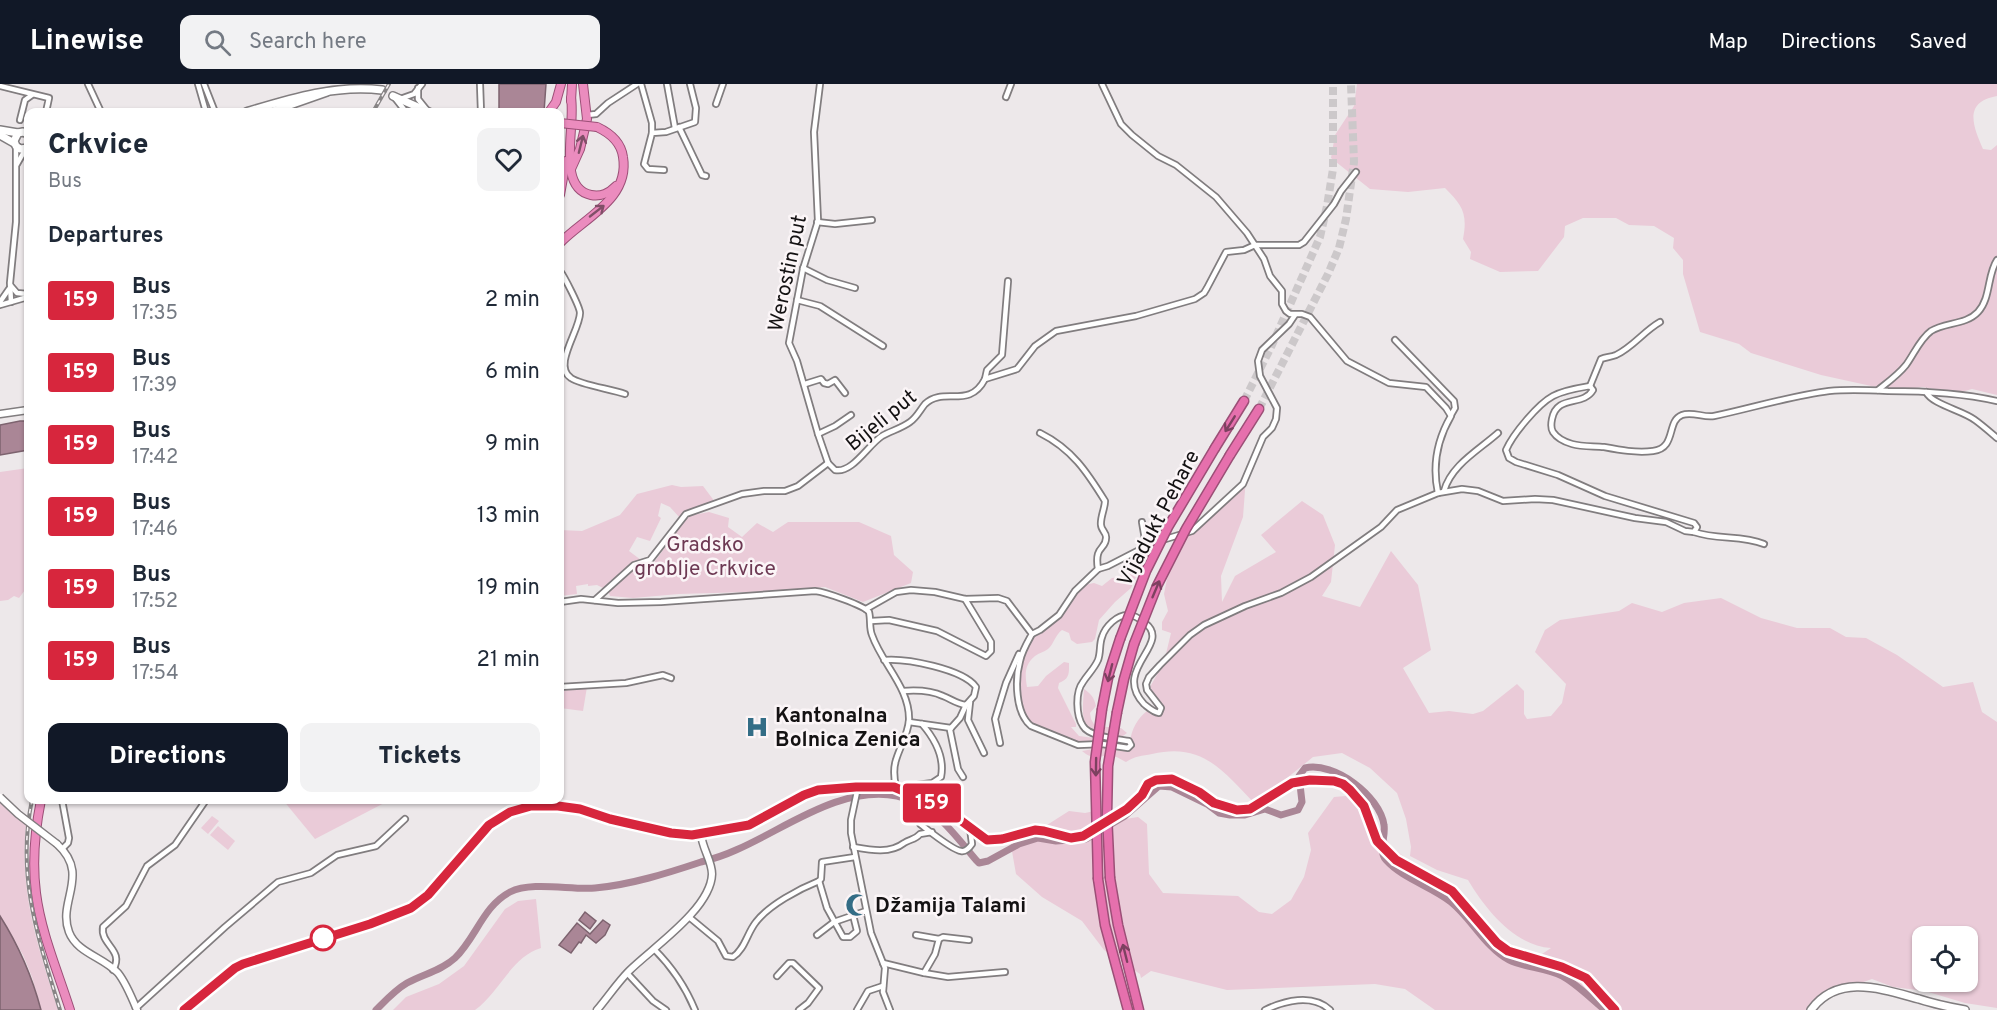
<!DOCTYPE html>
<html lang="en">
<head>
<meta charset="utf-8">
<style>
  body { margin:0; font-family:Overpass,sans-serif; background:#f2f2f3; color:#1f2937; height:100vh; display:flex; flex-direction:column; font-size:22px; white-space:nowrap }
  * { box-sizing:border-box; margin:0 }
  p { font-size:20px; color:#747a83 }
  .icon { flex:none; width:33px; height:33px; fill:none; stroke:currentColor; stroke-width:2; stroke-linecap:round; stroke-linejoin:round }
  .map { position:relative; flex:1; overflow:hidden }
  .side { position:absolute; left:24px; top:24px; width:540px; height:696px; display:flex; flex-direction:column; background:#fff; border-radius:12px; box-shadow:0 2px 4px #0004 }
  .side>* { flex:none }
  .badge { padding:0 12px; border-radius:4px; font-size:21px; line-height:39px }
  .buttons { position:absolute; left:1912px; top:842px; display:grid; gap:12px }
  .buttons a { display:grid; place-items:center; width:66px; height:66px; border-radius:12px; background:#fff; box-shadow:0 2px 4px #0004; font-size:30px }
  .map>.badge { position:absolute; translate:-50% -50%; box-shadow:0 0 0 3px #fff }
  h2 { padding:0 24px; font-size:22px; line-height:54px }
  .round { display:grid; place-items:center; flex:none; width:63px; height:63px; border-radius:12px; background:#f2f2f3 }
  .head { display:flex; align-items:center; justify-content:space-between; height:102px; padding:0 24px }
  h1 { font-size:28px; font-weight:800; line-height:45px }
  .primary-button { display:flex; gap:12px; margin-top:auto; padding:12px 24px }
  .primary-button a { flex:1; height:69px; border-radius:12px; background:#111827; color:#fff; font-size:24px; font-weight:800; line-height:69px; text-align:center }
  .primary-button a+a { background:#f2f2f3; color:#1f2937 }
  ul { padding:0; list-style:none }
  li { display:flex; align-items:center; gap:18px; height:72px; padding:0 24px }
  li div { flex:1 }
  li b { display:block; font-size:22px }
  li em { font-style:normal }
  li .badge { min-width:66px; font-weight:700; text-align:center }
  header { display:flex; align-items:center; gap:36px; box-sizing:border-box; height:84px; padding:0 30px; background:#111827; color:#fff }
  header strong { font-size:28px }
  nav { display:flex; gap:33px; margin-inline-start:auto; font-size:21px }
  .search { width:420px; height:54px; background:#f2f2f3; display:flex; align-items:center; gap:15px; box-sizing:border-box; padding:0 21px; border-radius:12px; color:#747a83; font-size:22px }
  .map>svg:first-child { display:block }
  .green { fill:#eacbd8; fill-rule:evenodd }
  .water { fill:#aa8696; stroke:#7d636f; stroke-width:1.5 }
  .lines { fill:none; stroke-linecap:round; stroke-linejoin:round }
  .river { stroke:#aa8696; stroke-width:7 }
  .motorway-tunnel { stroke:#ccc8ca; stroke-width:8; stroke-dasharray:8 4; stroke-linecap:butt }
  .minor-casing { stroke:#817d7f; stroke-width:8 }
  .tertiary-casing { stroke:#817d7f; stroke-width:9 }
  .secondary-casing { stroke:#817d7f; stroke-width:10 }
  .trunk-casing { stroke:#9c4f77; stroke-width:10 }
  .motorway-casing { stroke:#9c4f77; stroke-width:11 }
  .minor { stroke:#fff; stroke-width:4.5 }
  .tertiary { stroke:#fff; stroke-width:6 }
  .secondary { stroke:#fff; stroke-width:7 }
  .trunk { stroke:#eb8cbe; stroke-width:8 }
  .motorway { stroke:#e670ad; stroke-width:8 }
  .rail-casing { stroke:#888586; stroke-width:4 }
  .rail { stroke:#fbf5f7; stroke-width:1.5; stroke-dasharray:4.5; stroke-linecap:butt }
  .tertiary-bridge-casing { stroke:#817d7f; stroke-width:9; stroke-linecap:butt }
  .trunk-bridge-casing { stroke:#9c4f77; stroke-width:10; stroke-linecap:butt }
  .motorway-bridge-casing { stroke:#9c4f77; stroke-width:11; stroke-linecap:butt }
  .tertiary-bridge { stroke:#fff; stroke-width:6 }
  .trunk-bridge { stroke:#eb8cbe; stroke-width:8 }
  .motorway-bridge { stroke:#e670ad; stroke-width:8 }
  .oneway { stroke:#804f68 }
  .oneway2 { stroke:#7d4160 }
  .line-casing { stroke:#fff; stroke-width:14 }
  .line { stroke:#d7263d; stroke-width:9 }
  .stop-dot { fill:#fff; stroke:#d7263d; stroke-width:3 }
  .labels { text-anchor:middle; stroke-width:5; stroke-linejoin:round; paint-order:stroke }
  .street-label { font-size:21px; fill:#141213; stroke:#fbf5f7 }
  .park-label { font-size:21px; fill:#6d3953; stroke:#fbf5f7 }
  .poi-label { font-size:21px; font-weight:bold; fill:#141213; stroke:#fbf5f7; text-anchor:start }
</style>
</head>
<body>
<header>
<strong>Linewise</strong>
<div class="search"><svg class="icon" aria-label="search" viewBox="0 0 24 24"><circle cx="10" cy="10" r="6"/><path d="M15 15l6 6"/></svg>Search here</div>
<nav><a>Map</a><a>Directions</a><a>Saved</a></nav>
</header>
<div class="map">
<svg width="1997" height="926" viewBox="0 0 1997 926">
  <rect width="100%" height="100%" fill="#ede8ea"/>
  <g class="green">
    <path d="M1357,0H1997V12C1963,18 1973,42 1983,65L1991,66L1997,61V311L1972,305L1958,309L1922,303L1894,307L1821,291L1751,269L1739,260L1700,248L1683,190V176L1673,164L1674,154L1654,142L1629,141L1616,134H1583L1565,142L1564,153L1538,187L1500,188L1470,175L1471,168L1463,155C1468,129 1462,121 1445,104L1408,108L1370,105L1331,74L1335,51L1354,22Z"/>
    <path d="M28,384V502L19,514L14,512L8,516L0,517V388Z"/>
    <path d="M1246,393L1243,433L1221,492L1222,518L1235,492L1276,468L1261,451L1302,417L1323,431L1335,461L1331,498L1322,512L1360,523L1391,467L1418,501L1431,566L1403,584L1429,629L1449,627L1473,630L1483,627L1517,600L1524,607V630L1527,635L1551,632L1562,619L1566,600L1535,568L1545,546L1560,536L1619,527L1632,519L1662,528L1684,519L1721,514L1761,534L1797,544H1830L1846,553L1866,554L1897,571L1943,603L1973,598L1982,628L1997,638V924L1965,919L1925,907L1893,903L1872,895L1829,910L1814,926H1435L1405,905L1375,900L1227,906L1151,887L1141,894L1140,890L1104,866L1082,837L1042,813L1016,790L1010,756L1017,760L1069,727L1085,729L1108,724L1125,735L1138,733L1147,740L1149,790L1163,809L1238,812L1259,828L1272,830L1291,816L1304,793L1311,766L1308,749L1334,713L1346,712L1373,733L1391,762L1514,865L1536,874L1551,864C1515,862 1486,826 1468,796L1437,786L1410,772L1411,763L1406,735L1397,709L1370,684L1342,669L1313,673L1255,720C1223,687 1203,658 1152,670C1142,672 1135,672 1126,678C1122,676 1116,672 1112,672C1099,670 1095,678 1082,667L1105,663L1123,667L1131,661C1128,651 1138,633 1147,627C1151,625 1158,625 1162,624L1150,603L1164,578L1171,549L1162,546V538L1168,527L1164,510L1167,495L1179,465L1192,447ZM1923,852H1968V897H1923Z"/>
    <path d="M672,401L681,403L703,402L715,418L680,434L670,423L661,419L658,432L661,434L650,457L637,453L629,467L641,476L632,478L603,504L597,501L588,502V500L576,502L577,510L560,512V438V446L582,447L620,431L637,410Z"/>
    <path d="M709,428L729,434L728,443L742,453L757,439L773,448L788,438H859L891,452L894,471L913,488L911,499L863,518L825,503L781,507L679,510L633,514L610,512L608,507L638,482L652,481L688,432Z"/>
    <path d="M1146,467L1149,469L1143,477L1131,504L1115,518L1099,536L1095,555L1092,558L1077,560L1071,556L1069,549L1062,546C1055,551 1054,560 1048,565C1044,568 1039,569 1035,572C1024,581 1025,591 1027,603L1038,602L1046,592L1064,578L1069,579C1069,589 1070,595 1059,599L1058,604L1076,640V643H1071L1079,652L1109,656L1113,661L1082,660L1029,638C1013,619 1018,569 1035,551C1039,546 1046,544 1051,540C1063,529 1073,513 1084,501L1094,499L1102,502L1112,494L1120,493C1126,487 1129,484 1135,479C1139,475 1141,471 1146,467Z"/>
    <path d="M587,603L583,627L560,624V607Z"/>
    <path d="M1084,605C1091,610 1094,613 1096,622L1090,629L1091,635L1095,642L1121,644L1127,649L1120,654C1082,643 1081,645 1084,605Z"/>
    <path d="M283,716H390L315,755Z"/>
    <path d="M0,718L26,741C19,809 38,862 58,926H41L32,893L23,871L0,832Z"/>
    <path d="M212,732L219,737L208,750L201,744Z"/>
    <path d="M218,742L235,757L228,766L210,751Z"/>
    <path d="M536,815L541,864C512,872 499,909 475,926H393L406,913L439,900L464,882L505,825L518,817Z"/>
  </g>
  <g class="water">
    <path d="M499,0H546L544,28H499Z"/>
    <path d="M20,337H28V366L0,371V341Z"/>
    <path d="M585,828L596,837L590,845L579,836Z"/>
    <path d="M0,832C19,862 32,892 41,926H0Z"/>
    <path d="M603,836L610,841L605,851L596,859L586,851L581,859L579,858L571,869L559,861L577,839L590,850Z"/>
  </g>
  <g class="lines">
    <path class="river" d="M376,926C386,916 395,906 407,899C423,890 441,887 455,874C476,854 483,822 510,808C532,797 570,806 595,804C630,801 668,789 701,778C713,775 725,771 736,766C785,745 840,701 897,712C934,720 953,749 976,776L979,779L988,777L1019,760L1038,754L1056,757L1086,755L1125,732L1159,702L1172,703L1207,720L1219,729L1230,731H1245L1265,725L1281,731L1298,726L1302,718L1299,692L1305,684C1334,677 1380,712 1384,741C1386,752 1378,767 1386,776C1403,795 1431,802 1451,818C1472,835 1485,863 1509,876C1522,883 1547,884 1562,892C1577,900 1591,915 1605,926"/>
    <g class="motorway-tunnel">
      <path d="M1244,317L1272,261L1320,153L1327,122L1333,85V0"/>
      <path d="M1259,325L1328,190L1339,164L1346,135L1354,78L1351,0"/>
    </g>
    <g class="minor-casing">
      <g id="minor">
        <path d="M88,0L101,28"/>
        <path d="M198,0L206,28"/>
        <path d="M204,0L215,28"/>
        <path d="M480,0L481,28"/>
        <path d="M641,0L652,39V49"/>
        <path d="M667,0L675,44"/>
        <path d="M820,0L814,48L818,137L803,185L789,259L797,277L818,350L828,379"/>
        <path d="M1102,0L1121,40L1132,51L1158,72L1176,81L1216,113L1247,149L1264,175L1270,192L1282,207V220L1286,227L1290,230H1302L1310,233L1347,277L1389,299L1426,303L1446,324L1451,332C1437,356 1432,381 1438,409"/>
        <path d="M0,2L49,14L46,28"/>
        <path d="M418,4V15L426,25"/>
        <path d="M1006,13L1011,0"/>
        <path d="M395,14L406,28"/>
        <path d="M400,15L414,10L422,0"/>
        <path d="M716,20L723,0"/>
        <path d="M587,31L596,30L608,19L637,0"/>
        <path d="M20,36L25,16L32,11"/>
        <path d="M679,43L702,91L706,92"/>
        <path d="M17,80L25,66"/>
        <path d="M664,86L648,85L644,80L652,49L666,48L695,38L696,24L690,0"/>
        <path d="M817,138L835,140L872,136"/>
        <path d="M803,184L827,196L855,204"/>
        <path d="M560,187C564,192 580,223 580,229C580,246 552,282 571,294C581,301 611,305 625,310"/>
        <path d="M11,202L17,209L28,210"/>
        <path d="M797,216L820,222L883,262"/>
        <path d="M0,218L9,205"/>
        <path d="M11,218L10,199L16,138V62"/>
        <path d="M0,221L28,213"/>
        <path d="M1395,256L1454,317L1455,324L1451,331"/>
        <path d="M985,295L987,286L1002,271L1008,197"/>
        <path d="M805,300L821,295L824,299L828,300L835,296L845,309"/>
        <path d="M1590,302L1601,275C1606,273 1611,273 1616,271C1633,263 1644,247 1660,238"/>
        <path d="M1878,306C1888,298 1898,291 1906,281C1914,270 1920,255 1931,247C1945,238 1966,241 1978,228C1991,214 1987,191 1997,176"/>
        <path d="M1926,308C1933,321 1962,326 1975,336C1982,341 1990,348 1997,354"/>
        <path d="M818,350L835,342L851,331"/>
        <path d="M1444,407C1451,381 1479,366 1498,349"/>
        <path d="M1694,448C1717,456 1742,451 1764,460"/>
        <path d="M1146,461L1192,447L1243,400L1263,353L1272,344L1276,335L1277,324L1260,292L1258,277L1262,266L1289,240L1295,231"/>
        <path d="M1098,485L1108,482L1143,464L1146,461L1142,438"/>
        <path d="M595,516L634,481L650,476L686,430L742,410L764,407H785L798,402L828,379L835,386C852,390 868,361 882,352C891,347 902,344 910,338C917,333 920,326 925,320C944,302 969,326 985,295L1017,285L1035,262L1056,247L1136,232L1195,215L1204,209L1207,204L1226,168L1244,166L1255,161H1299L1304,158L1334,120L1341,107L1356,88"/>
        <path d="M560,518L581,515L618,519L661,518L815,507C825,508 863,521 869,528C871,536 869,544 872,551C882,580 910,604 909,636C908,651 900,662 896,676C893,685 894,694 896,703"/>
        <path d="M866,525L896,508L911,506L935,508L965,515L998,514L1007,517L1032,550C1027,559 1022,567 1020,577C1015,595 1015,629 1031,642L1078,661L1102,660L1128,664L1131,661L1129,657C1118,655 1089,653 1083,642C1076,632 1075,608 1083,598C1088,590 1094,585 1098,576C1101,568 1099,561 1102,553C1105,543 1117,530 1129,531C1134,531 1140,535 1145,539C1173,560 1111,585 1144,620C1149,624 1153,628 1159,629L1161,624L1147,606L1146,600L1149,593L1160,581L1190,551L1204,541L1245,522L1281,509L1311,493L1381,443L1397,426L1438,409L1462,405L1478,407L1503,417L1535,415L1553,416L1635,434L1666,438L1685,447L1694,448L1697,443L1694,439L1605,412L1558,391L1516,378L1509,374L1506,366C1513,350 1538,320 1553,312C1564,306 1578,304 1590,302L1593,306C1583,323 1557,310 1552,335C1551,340 1551,345 1553,348C1557,354 1565,358 1572,360C1582,363 1594,362 1604,363C1620,366 1636,369 1653,367C1677,364 1666,337 1682,331C1692,327 1704,334 1714,332C1752,324 1790,312 1829,307C1849,305 1869,306 1888,307C1925,307 1961,309 1997,317"/>
        <path d="M871,537L889,536L937,547L986,572L991,567V558L965,515"/>
        <path d="M1032,550L1040,546L1059,531L1075,507L1098,485C1094,461 1106,466 1106,454C1107,449 1101,446 1101,441C1100,434 1105,424 1105,417C1087,388 1072,365 1040,349"/>
        <path d="M884,576C906,574 963,585 976,603L974,612L966,621C957,620 951,615 943,612C930,606 916,606 903,607"/>
        <path d="M560,603L626,599L663,591L671,594"/>
        <path d="M970,618L968,636L984,669"/>
        <path d="M909,638L951,644L960,634L966,621"/>
        <path d="M951,644L950,646L958,685L963,693"/>
        <path d="M1000,659L995,635L1006,599L1019,570"/>
        <path d="M858,703L851,736V749L871,849L885,884L883,908L890,926"/>
        <path d="M900,705L902,703L932,699L941,693C945,673 934,654 922,640"/>
        <path d="M62,716L69,754L68,759L62,765"/>
        <path d="M925,716L921,724L920,740C928,746 952,766 961,767C966,768 970,763 972,760L970,744"/>
        <path d="M853,763C870,766 890,770 904,759C910,755 915,756 920,750L932,748"/>
        <path d="M819,797L827,824L843,853H850L857,847L853,831"/>
        <path d="M689,833L718,857L726,872L733,873C745,865 747,849 756,838C769,821 799,805 819,797L821,795L822,778L855,773"/>
        <path d="M817,851L834,838L866,827"/>
        <path d="M939,855L943,853L969,856"/>
        <path d="M654,865C671,882 686,904 695,926"/>
        <path d="M883,879L924,889L935,870L939,855L916,851"/>
        <path d="M113,886C125,866 100,861 103,843L126,822L147,782L175,761L206,716"/>
        <path d="M627,889L653,917L666,926"/>
        <path d="M924,889L948,893L1005,888"/>
        <path d="M777,892L789,879H793L819,904L808,919L799,926"/>
        <path d="M136,924L225,843L278,798L311,789L337,771L376,762L405,735"/>
        <path d="M857,926L868,907L883,902"/>
        <path d="M1265,926C1284,917 1312,909 1330,926"/>
      </g>
    </g>
    <g class="tertiary-casing">
      <g id="tertiary">
        <path d="M0,330L28,326"/>
        <path d="M57,760C91,791 57,817 69,848C77,869 103,873 118,889C126,899 132,914 137,926"/>
        <path d="M597,926C608,913 618,898 629,887C652,864 711,825 712,790C712,777 702,764 701,750"/>
      </g>
    </g>
    <g class="secondary-casing">
      <g id="secondary">
        <path d="M393,12L429,28"/>
        <path d="M246,28C289,15 336,0 382,6"/>
        <path d="M270,28L327,8"/>
        <path d="M0,46L18,49"/>
        <path d="M28,50L23,48L18,49L14,57L16,62L20,65L28,64"/>
        <path d="M0,51L14,59"/>
        <path d="M184,926L235,884L243,880L370,840L411,824L428,811L490,741L510,728L531,722H558L580,725L610,735L671,749L692,751L749,741L804,711L818,706L856,703H893L944,724L987,756L1002,755L1035,746L1044,747L1071,754L1083,751L1127,725L1142,711L1148,700L1156,696L1172,695L1199,708L1214,719L1237,726L1250,725L1292,699L1310,696L1334,697L1343,700L1350,706L1364,722L1377,757L1403,781L1452,807L1497,859L1508,867L1562,883L1586,894L1615,926"/>
        <path d="M1811,926C1838,889 1882,905 1919,915C1934,920 1949,923 1965,926"/>
      </g>
    </g>
    <g class="trunk-casing">
      <g id="trunk">
        <path d="M571,14C576,42 556,104 591,111C602,113 609,109 616,102"/>
        <path d="M571,17L572,0"/>
        <path d="M549,28L556,18L561,0"/>
        <path d="M571,85L580,65L587,35L583,0"/>
        <path d="M560,111L566,77"/>
        <path d="M560,159C584,134 630,115 623,73C621,58 610,49 597,43"/>
        <path d="M41,716C35,746 32,778 36,809C41,849 58,888 70,926"/>
      </g>
    </g>
    <g class="motorway-casing">
      <g id="motorway">
        <path d="M1215,364L1244,317"/>
        <path d="M1230,371L1259,325"/>
        <path d="M1102,625L1109,589L1120,555"/>
        <path d="M1117,628L1124,595L1134,560"/>
        <path d="M1110,794L1118,841L1139,926"/>
        <path d="M1098,795L1105,841L1128,926"/>
      </g>
    </g>
    <use href="#minor" class="minor"/>
    <use href="#tertiary" class="tertiary"/>
    <use href="#secondary" class="secondary"/>
    <use href="#trunk" class="trunk"/>
    <use href="#motorway" class="motorway"/>
    <g class="rail-casing">
      <g id="rail">
        <path d="M373,28L389,0"/>
        <path d="M32,716C16,791 38,854 60,926"/>
      </g>
    </g>
    <use href="#rail" class="rail"/>
    <g class="tertiary-bridge-casing">
      <path id="tertiary-bridge" d="M0,713L18,730L57,760"/>
    </g>
    <g class="trunk-bridge-casing">
      <path id="trunk-bridge" d="M560,39L597,43"/>
    </g>
    <g class="motorway-bridge-casing">
      <g id="motorway-bridge">
        <path d="M1120,555L1146,487L1168,443L1215,364"/>
        <path d="M1134,560L1157,502L1186,445L1230,371"/>
        <path d="M1110,794L1107,730L1108,682L1117,628"/>
        <path d="M1098,795L1095,678L1102,625"/>
      </g>
    </g>
    <use href="#tertiary-bridge" class="tertiary-bridge"/>
    <use href="#trunk-bridge" class="trunk-bridge"/>
    <use href="#motorway-bridge" class="motorway-bridge"/>
  </g>
  <defs><path id="oneway-shaft" d="M-6 0H5M1.5-3L5.5 0L1.5 3" fill="none" stroke-width="1.6" stroke-linecap="round" stroke-linejoin="round" transform="scale(1.5)"/></defs>
  <g class="oneway">
    <use href="#oneway-shaft" transform="translate(581 60) rotate(-76)"/>
    <use href="#oneway-shaft" transform="translate(597 127) rotate(-38)"/>
  </g>
  <g class="oneway2">
    <use href="#oneway-shaft" transform="translate(1230 340) rotate(122)"/>
    <use href="#oneway-shaft" transform="translate(1156 505) rotate(-67)"/>
    <use href="#oneway-shaft" transform="translate(1110 589) rotate(104)"/>
    <use href="#oneway-shaft" transform="translate(1096 683) rotate(91)"/>
    <use href="#oneway-shaft" transform="translate(1125 869) rotate(-104)"/>
  </g>
  <g class="lines">
    <g class="line-casing">
      <path id="line" d="M184,926L235,884L243,880L370,840L411,824L428,811L489,741L510,728L531,722H558L580,725L610,735L671,749L692,751L749,741L804,711L818,706L856,703H894L944,724L987,756L1002,755L1035,746L1044,747L1071,754L1083,752L1127,725L1142,711L1148,700L1156,696L1172,695L1199,708L1214,719L1237,726L1250,725L1292,699L1310,696L1334,697L1343,700L1350,706L1364,722L1377,757L1396,776L1452,807L1497,859L1508,867L1562,883L1586,894L1615,926"/>
    </g>
    <use href="#line" class="line"/>
  </g>
  <defs>
    <g id="hospital-bare" transform="scale(1.8)"><path d="M-5-5h3v3.5h4V-5h3V5h-3V1.5h-4V5h-3Z" fill="#336d86" stroke="#fbf5f7" stroke-width="2.5" paint-order="stroke"/></g>
    <g id="mosque-bare" transform="scale(1.8)"><path d="M3.5-4.9A6 6 0 1 0 3.5 4.9A5 5 0 1 1 3.5-4.9Z" fill="#336d86" stroke="#fbf5f7" stroke-width="2.5" paint-order="stroke"/></g>
  </defs>
  <g fill-rule="evenodd">
    <use href="#hospital-bare" x="757" y="643"/>
    <use href="#mosque-bare" x="857" y="821"/>
  </g>
  <circle class="stop-dot" cx="323" cy="854" r="12"/>
  <g class="labels">
    <g class="street-label">
      <text transform="translate(787 189) rotate(-78)" y="7">Werostin put</text>
      <text transform="translate(881 336) rotate(-39)" y="7">Bijeli put</text>
      <text transform="translate(1158 434) rotate(-62)" y="7">Vijadukt Pehare</text>
    </g>
    <g class="park-label">
      <text x="705" y="467">Gradsko<tspan x="705" dy="24">groblje Crkvice</tspan></text>
    </g>
    <g class="poi-label">
      <text x="775" y="638">Kantonalna<tspan x="775" dy="24">Bolnica Zenica</tspan></text>
      <text x="875" y="828">Džamija Talami</text>
    </g>
  </g>
</svg>
<div class="buttons">
<a><svg class="icon" aria-label="locate" viewBox="0 0 24 24"><circle cx="12" cy="12" r="6"/><path d="M12 2v4M12 18v4M2 12h4M18 12h4"/></svg></a>
</div>
<b class="badge" style="left:932px;top:719px;background:#d7263d;color:#fff">159</b>
<section class="side">
<div class="head"><div><h1>Crkvice</h1><p>Bus</p></div><a class="round"><svg class="icon" aria-label="heart" viewBox="0 0 24 24"><path d="M12 20l-8-8c-3-5 5-10 8-4 3-6 11-1 8 4z"/></svg></a></div>
<h2>Departures</h2>
<ul>
<li><span class="badge" style="background:#d7263d;color:#fff">159</span><div><b>Bus</b><p>17:35</p></div><em>2 min</em></li>
<li><span class="badge" style="background:#d7263d;color:#fff">159</span><div><b>Bus</b><p>17:39</p></div><em>6 min</em></li>
<li><span class="badge" style="background:#d7263d;color:#fff">159</span><div><b>Bus</b><p>17:42</p></div><em>9 min</em></li>
<li><span class="badge" style="background:#d7263d;color:#fff">159</span><div><b>Bus</b><p>17:46</p></div><em>13 min</em></li>
<li><span class="badge" style="background:#d7263d;color:#fff">159</span><div><b>Bus</b><p>17:52</p></div><em>19 min</em></li>
<li><span class="badge" style="background:#d7263d;color:#fff">159</span><div><b>Bus</b><p>17:54</p></div><em>21 min</em></li>
</ul>
<div class="primary-button"><a>Directions</a><a>Tickets</a></div>
</section>
</div>
</body>
</html>
